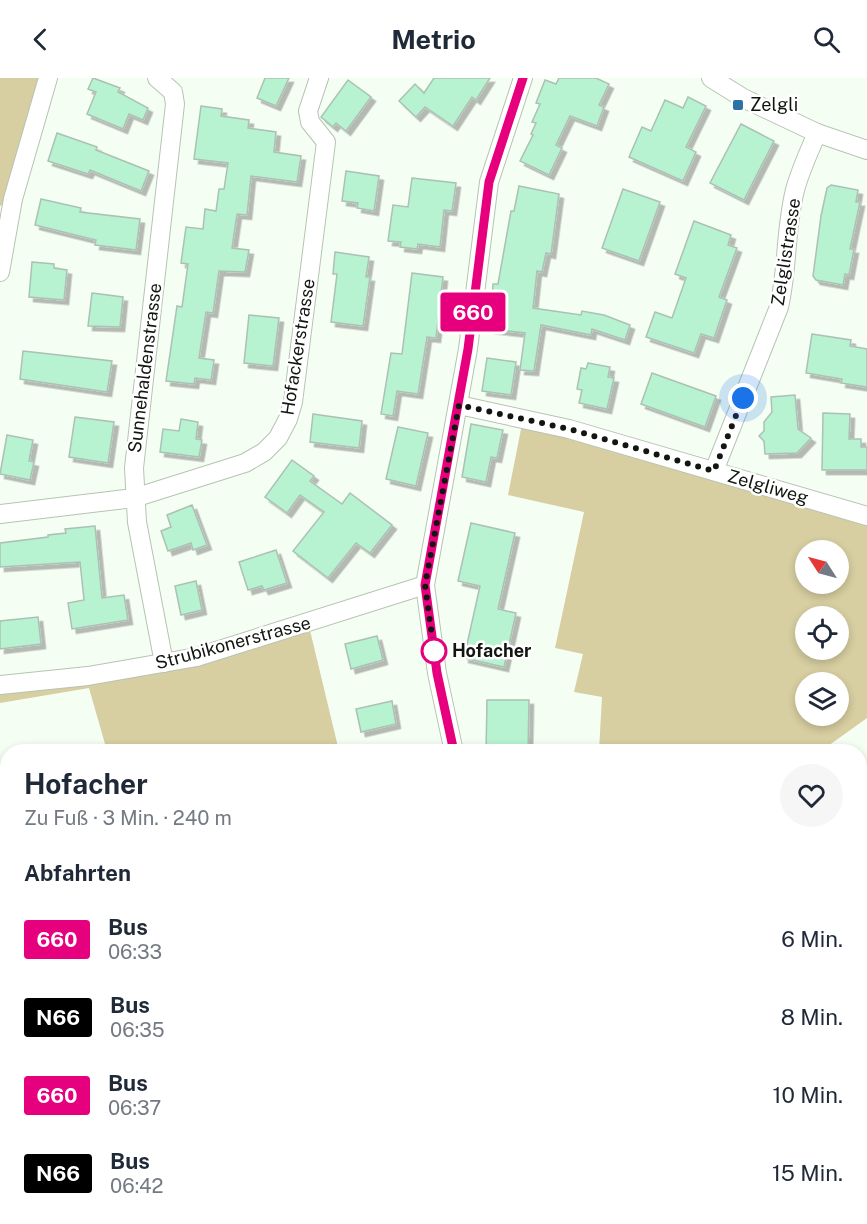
<!DOCTYPE html>
<html lang="de">
<head>
<meta charset="utf-8">
<style>
  body { margin:0; font-family:"Public Sans",sans-serif; background:#f6f6f7; color:#1f2937; height:100vh; display:flex; flex-direction:column; font-size:22px; white-space:nowrap }
  * { box-sizing:border-box; margin:0 }
  p { font-size:20px; color:#747a83 }
  .icon { flex:none; width:33px; height:33px; fill:none; stroke:currentColor; stroke-width:2; stroke-linecap:round; stroke-linejoin:round }
  .map { position:relative; flex:1; overflow:hidden }
  .drawer { position:absolute; left:0px; top:666px; width:867px; height:480px; display:flex; flex-direction:column; background:#fff; border-radius:24px 24px 0 0; box-shadow:0 3px 9px #0003 }
  .drawer>* { flex:none }
  .badge { padding:0 12px; border-radius:4px; font-size:21px; line-height:39px }
  .needle { width:39px; rotate:306deg }
  .fabs { position:absolute; left:795px; top:462px; display:grid; gap:12px }
  .fabs a { display:grid; place-items:center; width:54px; height:54px; border-radius:50%; background:#fff; box-shadow:0 3px 9px #0003; font-size:30px }
  .you { position:absolute; width:30px; height:30px; margin:-15px; border:4px solid #fff; border-radius:50%; background:#1a73e8; box-shadow:0 0 0 9px #1a73e833 }
  .map>.badge { position:absolute; translate:-50% -50%; box-shadow:0 0 0 3px #fff }
  h2 { padding:0 24px; font-size:22px; line-height:54px }
  .round { display:grid; place-items:center; flex:none; width:63px; height:63px; border-radius:32px; background:#f6f6f7 }
  .summary { display:flex; align-items:center; justify-content:space-between; height:102px; padding:0 24px }
  h1 { font-size:28px; font-weight:700; line-height:45px }
  ul { padding:0; list-style:none }
  li { display:flex; align-items:center; gap:18px; height:78px; padding:0 24px }
  li div { flex:1 }
  li b { display:block; font-size:22px }
  li em { font-style:normal }
  li .badge { min-width:66px; font-weight:700; text-align:center }
  header { display:flex; justify-content:space-between; align-items:center; height:78px; padding:0 24px; background:#fff; font-size:27px; font-weight:700 }
  .map>svg:first-child { display:block }
  .green { fill:#d7cea1; fill-rule:evenodd }
  .building { fill:#b7f2d1; stroke:#acc1b5; stroke-width:1.5; filter:url(#shadow) }
  .lines { fill:none; stroke-linecap:round; stroke-linejoin:round }
  .minor-casing { stroke:#b6c4b3; stroke-width:20 }
  .minor { stroke:#fff; stroke-width:18 }
  .line-casing { stroke:#fff; stroke-width:14 }
  .line { stroke:#e6007e; stroke-width:9 }
  .walk { stroke:#111610; stroke-width:6; stroke-dasharray:0 10.8 }
  .poi-dot { fill:#2b73a7; stroke:#fff; stroke-width:2 }
  .stop-dot { fill:#fff; stroke:#e6007e; stroke-width:3 }
  .labels { text-anchor:middle; stroke-width:5; stroke-linejoin:round; paint-order:stroke }
  .poi-label { font-size:18px; fill:#111610; stroke:#fff; text-anchor:start }
  .street-label { font-size:18px; fill:#111610; stroke:#fff }
  .stop-label { font-size:18px; font-weight:bold; fill:#111610; stroke:#fff; text-anchor:start }
</style>
</head>
<body>
<header><svg class="icon" aria-label="back" viewBox="0 0 24 24"><path d="M15 5l-7 7 7 7"/></svg>Metrio<svg class="icon" aria-label="search" viewBox="0 0 24 24"><circle cx="10" cy="10" r="6"/><path d="M15 15l6 6"/></svg></header>
<div class="map">
<svg width="867" height="1146" viewBox="0 0 867 1146">
  <defs>
    <filter id="shadow"><feDropShadow dx="4.5" dy="4.5" stdDeviation="0" flood-color="#0004"/></filter>
  </defs>
  <rect width="100%" height="100%" fill="#f5fef3"/>
  <g class="green">
    <path d="M0,0H48L13,121L0,128Z"/>
    <path d="M523,341L867,438V640L821,673H599L602,619L574,614L583,576L555,570L584,434L508,417ZM806,472H838V506H806ZM806,538H838V572H806ZM806,604H838V638H806Z"/>
    <path d="M308,544L339,673H107L89,610L0,625V607L88,598Z"/>
    <path d="M145,1138H457V1139L258,1143V1146H142Z"/>
  </g>
  <g class="building">
    <path d="M93,0L120,10L118,14L148,30L143,42L129,36L123,51L87,36L96,14L88,11Z"/>
    <path d="M265,0H289L276,28L257,20Z"/>
    <path d="M434,0H490L476,22L472,19L453,48L425,29L416,39L399,23L415,6L424,15Z"/>
    <path d="M559,0H596L609,6L599,27L604,29L597,48L570,38L556,67L562,70L549,97L520,83L533,57L531,56L536,45L532,44L540,26L536,25L545,2L556,6Z"/>
    <path d="M348,2L371,19L346,53L336,45L333,49L321,39Z"/>
    <path d="M688,19L706,28L686,69L696,74L683,103L629,79L642,49L651,53L665,22L683,30Z"/>
    <path d="M201,28L222,31L221,38L249,42L248,50L276,54L274,74L301,78L297,104L251,98L247,137L237,136L232,170L249,172L245,194L219,193L213,235L206,234L199,280L214,282L211,302L195,300L194,306L166,303L177,228L182,229L188,186L181,185L186,149L203,151L205,131L216,133L219,111H224L228,85L194,81Z"/>
    <path d="M741,46L774,63L744,122L710,105Z"/>
    <path d="M57,55L97,69L96,72L149,93L141,113L90,92L88,96L48,83Z"/>
    <path d="M346,93L379,98L374,133L357,130L358,125L342,123Z"/>
    <path d="M412,100L456,105L452,133L444,132L440,169L418,166L417,171L400,169L401,164L388,163L393,127L408,129Z"/>
    <path d="M831,107L858,112L856,124H860L850,171H854L849,197L845,196L843,207L816,202L813,198L821,138L827,110Z"/>
    <path d="M519,108L559,116L551,176L546,175L542,194L537,193L533,230L581,237L582,233L604,237L630,247L625,262L592,251L591,257L541,247L534,293L520,292L525,255L490,251L493,206H498L511,133H514Z"/>
    <path d="M623,111L660,124L639,183L602,170Z"/>
    <path d="M41,121L81,130L80,134L140,141L136,172L95,167L96,162L35,147Z"/>
    <path d="M694,143L731,157L728,167L737,170L719,219L727,222L714,260L701,256L694,275L646,259L655,234L672,240L686,200L675,196Z"/>
    <path d="M335,174L369,179L366,199H370L363,248L331,244L337,196H333Z"/>
    <path d="M32,184L54,186V190L67,192L64,222L29,219Z"/>
    <path d="M412,195L443,199L436,260L427,259L418,316L397,313L393,338L381,336L391,275L402,276Z"/>
    <path d="M92,215L123,219L120,249L88,248Z"/>
    <path d="M249,237L279,240L273,288L244,285Z"/>
    <path d="M812,256L851,262L850,268L867,271V309L841,305L842,301L806,295Z"/>
    <path d="M23,273L112,283L107,314L20,301Z"/>
    <path d="M487,280L516,284L511,317L482,313Z"/>
    <path d="M588,285L610,289L608,299L614,300L607,331L579,325L582,312L577,311L581,290L586,291Z"/>
    <path d="M652,295L716,318L705,349L641,326Z"/>
    <path d="M795,317L798,351L811,360L797,375L765,376L764,363L759,358L764,353V344L772,334L771,319Z"/>
    <path d="M823,335L850,336L849,361H861V369H867V392H822Z"/>
    <path d="M313,336L362,343L359,370L310,364Z"/>
    <path d="M75,339L114,344L108,385L69,379Z"/>
    <path d="M181,341L198,344L196,361L202,362L199,379L160,374L163,351L179,353Z"/>
    <path d="M471,346L503,352L497,380L491,379L486,404L462,399Z"/>
    <path d="M398,349L428,355L416,408L386,401Z"/>
    <path d="M7,357L33,362L29,383L34,384L30,402L0,396Z"/>
    <path d="M292,382L314,398L310,403L342,426L350,415L392,447L370,475L356,465L328,500L293,473L324,434L300,417L287,435L265,419Z"/>
    <path d="M192,427L207,467L193,472L191,465L168,473L161,453L171,449L167,437Z"/>
    <path d="M471,445L515,455L498,531L516,535L504,589L464,580L480,508L458,503Z"/>
    <path d="M95,448L102,520L124,517L128,542L72,551L68,525L84,522L80,484L0,489V465L48,459V457L66,455L65,451Z"/>
    <path d="M276,472L287,505L264,512L262,508L248,512L239,484Z"/>
    <path d="M196,503L202,532L181,537L175,508Z"/>
    <path d="M38,539L41,566L0,571V543Z"/>
    <path d="M377,558L383,582L351,591L345,566Z"/>
    <path d="M487,622H529L528,674H486Z"/>
    <path d="M392,623L396,646L361,654L356,631Z"/>
  </g>
  <g class="lines">
    <g class="minor-casing">
      <g id="minor">
        <path d="M157,0L173,14L175,26L134,390L137,444L164,585"/>
        <path d="M711,0L743,20L817,55L867,72"/>
        <path d="M0,194L13,121L48,0"/>
        <path d="M459,327L569,351L867,438"/>
        <path d="M714,393L779,229C788,191 785,151 795,112C800,93 809,74 817,55"/>
        <path d="M0,436L134,420L245,385L264,374L278,360L288,341L293,324L326,64L310,44L308,33L319,0"/>
        <path d="M0,607L88,598L197,579L425,507"/>
        <path d="M454,674L437,595L425,507L468,271L489,104L523,0"/>
        <path d="M0,951L8,948"/>
        <path d="M625,1138L629,1146"/>
      </g>
    </g>
    <use href="#minor" class="minor"/>
  </g>
  <g class="lines">
    <g class="line-casing">
      <path id="line" d="M454,674L437,595L425,507L468,271L489,104L523,0"/>
    </g>
    <use href="#line" class="line"/>
    <path class="walk" d="M434,573L425,507L459,327L569,351L714,393L743,320"/>
  </g>
  <rect class="poi-dot" x="732" y="21" width="12" height="12" rx="3"/>
  <circle class="stop-dot" cx="434" cy="573" r="12"/>
  <g class="labels">
    <g class="poi-label">
      <text x="750" y="33">Zelgli</text>
    </g>
    <g class="street-label">
      <text transform="translate(786 174) rotate(-81)" y="6">Zelglistrasse</text>
      <text transform="translate(298 269) rotate(-81)" y="6">Hofackerstrasse</text>
      <text transform="translate(145 290) rotate(-83)" y="6">Sunnehaldenstrasse</text>
      <text transform="translate(768 409) rotate(16)" y="6">Zelgliweg</text>
      <text transform="translate(233 565) rotate(-15)" y="6">Strubikonerstrasse</text>
    </g>
    <g class="stop-label">
      <text x="452" y="579">Hofacher</text>
    </g>
  </g>
</svg>
<div class="fabs">
<a><svg class="needle" viewBox="-14 -14 28 28"><path d="M0-13l5 13h-10z" fill="#e53935"/><path d="M0 13l5-13h-10z" fill="#747a83"/></svg></a>
<a><svg class="icon" aria-label="locate" viewBox="0 0 24 24"><circle cx="12" cy="12" r="6"/><path d="M12 2v4M12 18v4M2 12h4M18 12h4"/></svg></a>
<a><svg class="icon" aria-label="layers" viewBox="0 0 24 24"><path d="M12 4l9 5-9 5-9-5zM3 14l9 5 9-5"/></svg></a>
</div>
<div class="you" style="left:743px;top:320px"></div>
<b class="badge" style="left:473px;top:234px;background:#e6007e;color:#fff">660</b>
<section class="drawer">
<div class="summary"><div><h1>Hofacher</h1><p>Zu Fuß · 3 Min. · 240 m</p></div><a class="round"><svg class="icon" aria-label="heart" viewBox="0 0 24 24"><path d="M12 20l-8-8c-3-5 5-10 8-4 3-6 11-1 8 4z"/></svg></a></div>
<h2>Abfahrten</h2>
<ul>
<li><span class="badge" style="background:#e6007e;color:#fff">660</span><div><b>Bus</b><p>06:33</p></div><em>6 Min.</em></li>
<li><span class="badge" style="background:#000;color:#fff">N66</span><div><b>Bus</b><p>06:35</p></div><em>8 Min.</em></li>
<li><span class="badge" style="background:#e6007e;color:#fff">660</span><div><b>Bus</b><p>06:37</p></div><em>10 Min.</em></li>
<li><span class="badge" style="background:#000;color:#fff">N66</span><div><b>Bus</b><p>06:42</p></div><em>15 Min.</em></li>
</ul>
</section>
</div>
</body>
</html>
